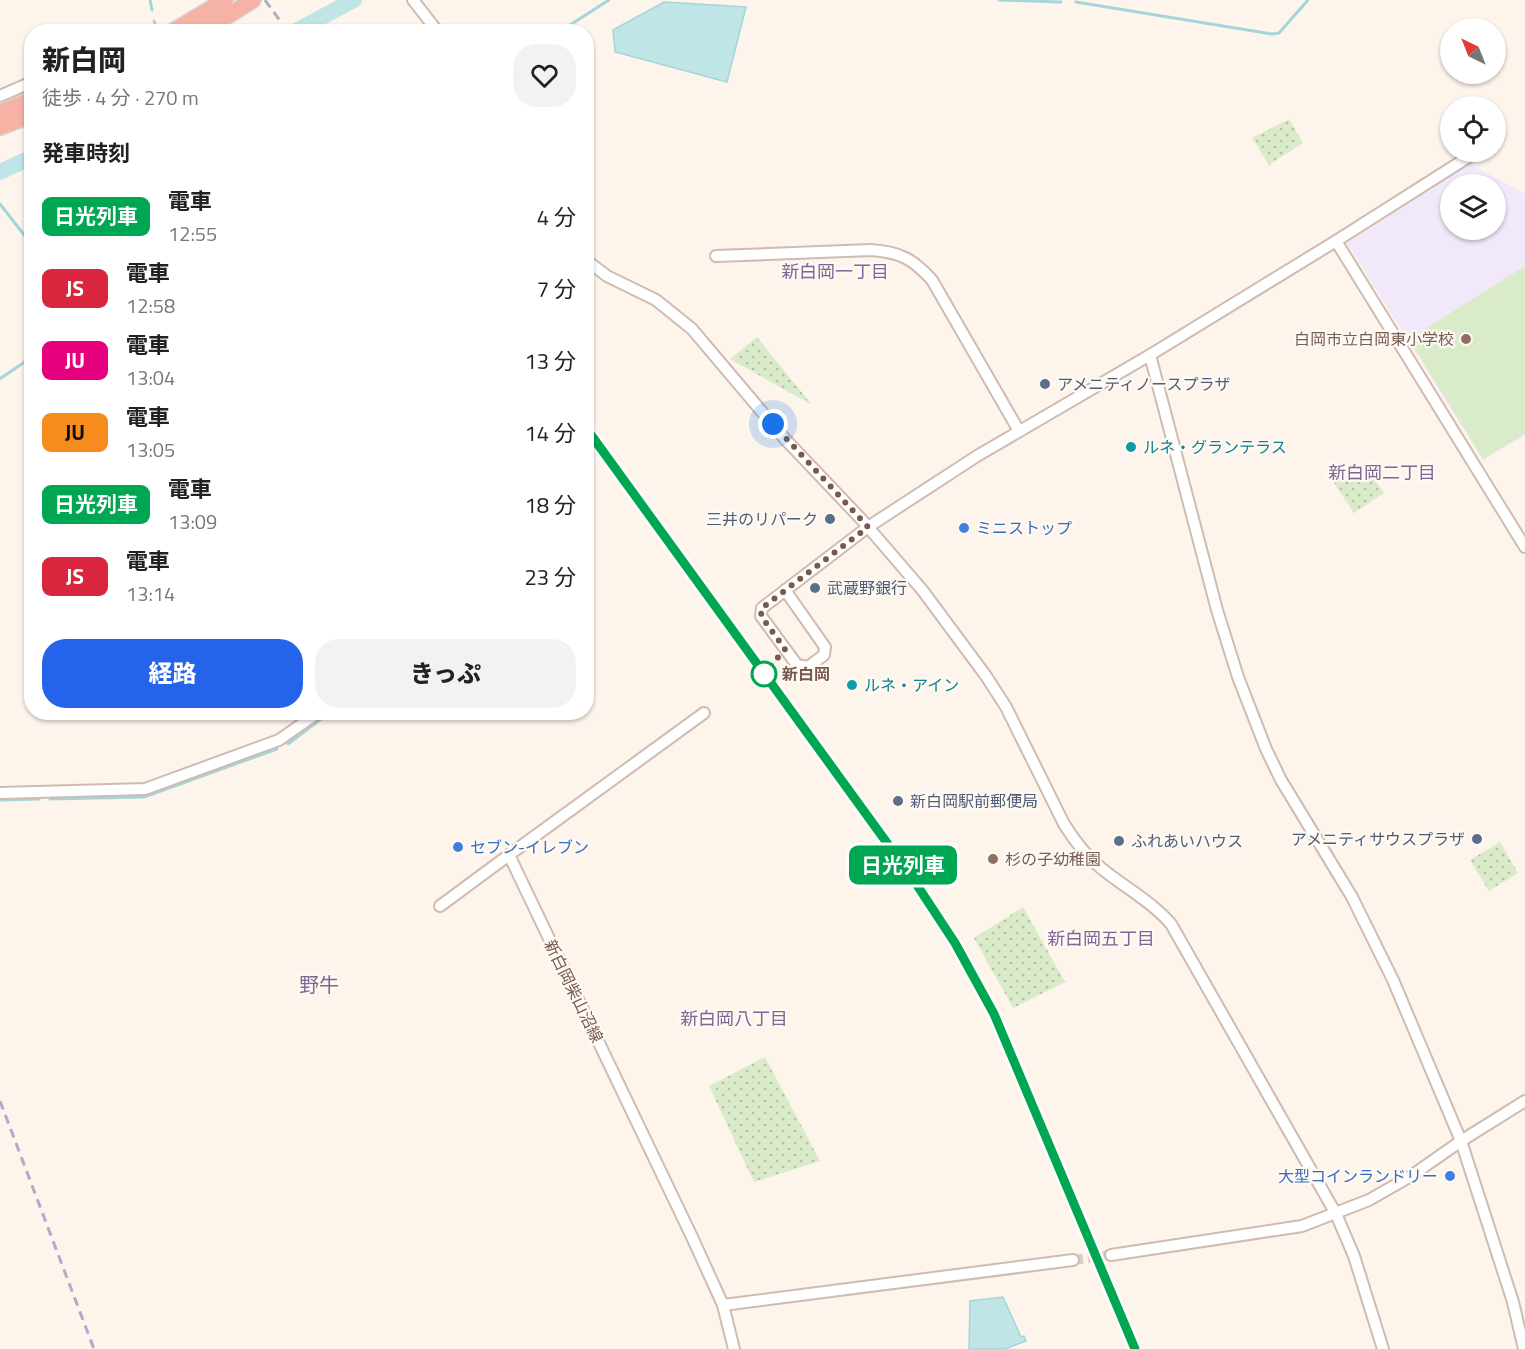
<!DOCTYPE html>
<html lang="ja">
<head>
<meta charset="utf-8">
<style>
  body { margin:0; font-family:"Titillium Web","Noto Sans JP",sans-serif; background:#f2f2f2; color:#222; height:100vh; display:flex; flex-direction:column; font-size:22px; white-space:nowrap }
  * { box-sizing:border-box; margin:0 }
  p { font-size:20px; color:#767676 }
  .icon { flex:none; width:33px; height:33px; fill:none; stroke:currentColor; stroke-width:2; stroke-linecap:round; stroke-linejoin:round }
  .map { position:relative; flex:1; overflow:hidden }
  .details { position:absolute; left:24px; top:24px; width:570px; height:696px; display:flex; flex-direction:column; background:#fff; border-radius:24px; box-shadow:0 2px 4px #0004 }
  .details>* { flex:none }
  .badge { padding:0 12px; border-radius:9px; font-size:21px; line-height:39px }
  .needle { width:39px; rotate:317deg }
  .controls { position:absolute; left:1440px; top:18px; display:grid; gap:12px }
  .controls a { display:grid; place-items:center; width:66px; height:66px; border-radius:50%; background:#fff; box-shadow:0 2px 4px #0004; font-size:30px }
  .you { position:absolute; width:30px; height:30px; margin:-15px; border:4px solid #fff; border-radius:50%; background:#1a73e8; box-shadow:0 0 0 9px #1a73e833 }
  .map>.badge { position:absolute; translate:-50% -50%; box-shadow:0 0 0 3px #fff }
  h2 { padding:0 18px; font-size:22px; line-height:54px }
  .round { display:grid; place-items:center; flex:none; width:63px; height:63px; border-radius:24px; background:#f2f2f2 }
  .head { display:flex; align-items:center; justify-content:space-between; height:102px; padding:0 18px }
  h1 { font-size:28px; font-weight:800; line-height:45px }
  .cta { display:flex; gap:12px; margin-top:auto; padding:12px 18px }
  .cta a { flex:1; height:69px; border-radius:24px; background:#2563eb; color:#fff; font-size:24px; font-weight:800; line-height:69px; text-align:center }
  .cta a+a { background:#f2f2f2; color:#222 }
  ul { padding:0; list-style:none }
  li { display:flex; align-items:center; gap:18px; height:72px; padding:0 18px }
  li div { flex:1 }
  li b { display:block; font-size:22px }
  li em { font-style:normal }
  li .badge { min-width:66px; font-weight:700; text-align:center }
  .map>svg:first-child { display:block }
  .education { fill:#f1e8f9; fill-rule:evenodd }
  .grass { fill:url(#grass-dots) }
  .garden { fill:#daebc9 }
  .water { fill:#c0e5e7; stroke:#a6d5d9; stroke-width:1.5 }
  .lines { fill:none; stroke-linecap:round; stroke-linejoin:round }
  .stream { stroke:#a6d5d9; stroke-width:3 }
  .river { stroke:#c0e5e7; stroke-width:16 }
  .minor-tunnel { stroke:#dccec4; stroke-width:10; stroke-dasharray:10 5; stroke-linecap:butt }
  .minor-casing { stroke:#d0bbb0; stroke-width:14 }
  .highway-casing { stroke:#d9d1cd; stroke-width:18 }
  .minor { stroke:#fff; stroke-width:10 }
  .highway { stroke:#f5b2a5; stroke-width:15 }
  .rail { stroke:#b6a8c8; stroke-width:3; stroke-dasharray:9 6; stroke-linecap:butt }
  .line-casing { stroke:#fff; stroke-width:14 }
  .line { stroke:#00a651; stroke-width:9 }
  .walk { stroke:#79594e; stroke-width:6; stroke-dasharray:0 10.8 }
  .education-dot { fill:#8d6e63; stroke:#fff9f3; stroke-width:2 }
  .service-dot { fill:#5c6f8a; stroke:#fff9f3; stroke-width:2 }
  .culture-dot { fill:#0f9aa8; stroke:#fff9f3; stroke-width:2 }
  .shop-dot { fill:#3f7fe0; stroke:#fff9f3; stroke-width:2 }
  .stop-dot { fill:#fff; stroke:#00a651; stroke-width:3 }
  .labels { text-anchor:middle; stroke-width:4.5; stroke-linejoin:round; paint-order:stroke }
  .education-label { font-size:16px; fill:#785e54; stroke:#fff9f3; text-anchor:end }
  .service-label { font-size:16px; fill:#4e5e75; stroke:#fff9f3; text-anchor:start }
  .culture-label { font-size:16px; fill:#0d838f; stroke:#fff9f3; text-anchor:start }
  .shop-label { font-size:16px; fill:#366cbe; stroke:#fff9f3; text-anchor:start }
  .stop-label { font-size:16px; font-weight:bold; fill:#79594e; stroke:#fff9f3; text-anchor:start }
  .street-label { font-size:16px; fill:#79594e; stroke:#fff9f3 }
  .neighbourhood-label { font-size:18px; fill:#806694; stroke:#fff9f3 }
  .quarter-label { font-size:20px; fill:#806694; stroke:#fff9f3 }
</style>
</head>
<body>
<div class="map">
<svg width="1525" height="1349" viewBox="0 0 1525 1349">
  <defs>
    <pattern id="grass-dots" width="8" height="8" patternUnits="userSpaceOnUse" patternTransform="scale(1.5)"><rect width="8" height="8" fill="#daebc9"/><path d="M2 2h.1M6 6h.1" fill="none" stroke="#b6c1a5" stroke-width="1.8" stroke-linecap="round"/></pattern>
  </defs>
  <rect width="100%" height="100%" fill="#fdf5ec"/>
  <path class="education" d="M1470,164L1525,194V435L1483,460L1347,243ZM1450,184H1496V230H1450Z"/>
  <g class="grass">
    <path d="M1289,119L1303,143L1269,165L1252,138Z"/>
    <path d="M757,337L812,405L730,359Z"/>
    <path d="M1364,463L1384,493L1354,513L1334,483Z"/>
    <path d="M1500,842L1518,873L1489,891L1470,860Z"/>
    <path d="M1023,907L1065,982L1013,1008L974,938Z"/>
    <path d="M765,1057L820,1161L754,1182L709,1086Z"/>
  </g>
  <path class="garden" d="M1525,266V434L1483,459L1409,339Z"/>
  <g class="water">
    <path d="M664,2L746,7L727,82L615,52L613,30Z"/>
    <path d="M1003,1297L1021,1337L1024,1336L1026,1341L1005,1349H969L970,1301Z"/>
  </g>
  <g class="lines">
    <g class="stream">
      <path d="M150,0L152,10"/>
      <path d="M999,0L1061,2"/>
      <path d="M1076,2L1272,34L1279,33L1308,0"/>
      <path d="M154,21L158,32"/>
      <path d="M559,32L609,0"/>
      <path d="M0,204L32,245"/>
      <path d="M1,378L32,357"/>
      <path d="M288,744L325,716"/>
      <path d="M50,799L144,797L277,749"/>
      <path d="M0,800L39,799"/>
    </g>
    <g class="river">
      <path d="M294,32L354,0"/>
      <path d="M0,172L32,157"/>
    </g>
    <path class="minor-tunnel" d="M1073,1260L1111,1255"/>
    <g class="minor-casing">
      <g id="minor">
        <path d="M413,0L438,32"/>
        <path d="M0,96L32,82"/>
        <path d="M1336,241L1525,547"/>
        <path d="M716,256L871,250C900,252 913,259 932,280L1019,431"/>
        <path d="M586,260L607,276L656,300L692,329L785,439L862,520L923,591L986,676L1006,707L1064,824C1074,840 1086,856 1101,868C1124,887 1151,901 1171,924L1336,1214L1354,1256L1383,1349"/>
        <path d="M1150,355L1217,610L1238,677L1266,749L1281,780L1352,897L1393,980L1461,1141L1513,1302L1524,1349"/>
        <path d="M785,590L825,647L824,655L808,667L797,665L761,616L762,608L868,527L977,456L1150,355L1336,241L1470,156"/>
        <path d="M704,713L509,855L692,1237L723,1305L734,1349"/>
        <path d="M0,793L145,789L279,740L319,712"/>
        <path d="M440,906L509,855"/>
        <path d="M1111,1255L1302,1226L1369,1200L1411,1176L1461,1141L1525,1101"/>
        <path d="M723,1305L1073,1260"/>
      </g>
    </g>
    <g class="highway-casing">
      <g id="highway">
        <path d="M172,32L225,0"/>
        <path d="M202,32L253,0"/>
        <path d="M0,112L32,100"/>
        <path d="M0,127L32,115"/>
      </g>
    </g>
    <use href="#minor" class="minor"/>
    <use href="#highway" class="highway"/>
    <g class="rail">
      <path d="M265,0L288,32"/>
      <path d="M586,428L911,876L955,943L994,1014L1018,1066L1135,1349"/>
      <path d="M0,1101L94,1349"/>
    </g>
  </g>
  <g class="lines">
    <g class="line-casing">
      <path id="line" d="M586,428L911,876L955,943L994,1014L1135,1349"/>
    </g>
    <use href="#line" class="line"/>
    <path class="walk" d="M764,674L785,649L761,616L762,608L868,527L773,424"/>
  </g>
  <g class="education-dot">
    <circle cx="1466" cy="339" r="6"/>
    <circle cx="993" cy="859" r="6"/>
  </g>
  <g class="service-dot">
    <circle cx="1045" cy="384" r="6"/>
    <circle cx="830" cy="519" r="6"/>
    <circle cx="815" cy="588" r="6"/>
    <circle cx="898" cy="801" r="6"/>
    <circle cx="1477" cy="839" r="6"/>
    <circle cx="1119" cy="841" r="6"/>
  </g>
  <g class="culture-dot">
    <circle cx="1131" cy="447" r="6"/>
    <circle cx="852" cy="685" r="6"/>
  </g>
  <g class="shop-dot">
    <circle cx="964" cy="528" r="6"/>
    <circle cx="458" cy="847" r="6"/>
    <circle cx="1450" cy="1176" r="6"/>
  </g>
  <circle class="stop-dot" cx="764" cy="674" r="12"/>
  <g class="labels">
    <g class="education-label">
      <text x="1454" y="345">白岡市立白岡東小学校</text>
      <text x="1005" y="865" text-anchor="start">杉の子幼稚園</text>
    </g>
    <g class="service-label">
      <text x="1057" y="390">アメニティノースプラザ</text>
      <text x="818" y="525" text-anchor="end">三井のリパーク</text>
      <text x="827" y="594">武蔵野銀行</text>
      <text x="910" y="807">新白岡駅前郵便局</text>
      <text x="1465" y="845" text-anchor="end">アメニティサウスプラザ</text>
      <text x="1131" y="847">ふれあいハウス</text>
    </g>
    <g class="culture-label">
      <text x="1143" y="453">ルネ・グランテラス</text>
      <text x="864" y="691">ルネ・アイン</text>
    </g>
    <g class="shop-label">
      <text x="976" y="534">ミニストップ</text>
      <text x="470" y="853">セブン-イレブン</text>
      <text x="1438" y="1182" text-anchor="end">大型コインランドリー</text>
    </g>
    <g class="stop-label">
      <text x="782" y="680">新白岡</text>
    </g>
    <g class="street-label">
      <text transform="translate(574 991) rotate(64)" y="6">新白岡柴山沼線</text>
    </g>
    <g class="neighbourhood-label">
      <text x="835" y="278">新白岡一丁目</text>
      <text x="1382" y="479">新白岡二丁目</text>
      <text x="1101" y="945">新白岡五丁目</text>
      <text x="734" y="1025">新白岡八丁目</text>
    </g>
    <g class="quarter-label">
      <text x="319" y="992">野牛</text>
    </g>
  </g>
</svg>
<div class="controls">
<a><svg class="needle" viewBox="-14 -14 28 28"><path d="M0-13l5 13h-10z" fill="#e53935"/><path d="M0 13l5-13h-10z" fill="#767676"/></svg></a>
<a><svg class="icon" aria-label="locate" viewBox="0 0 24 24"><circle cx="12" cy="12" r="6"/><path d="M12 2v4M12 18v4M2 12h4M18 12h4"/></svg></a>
<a><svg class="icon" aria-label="layers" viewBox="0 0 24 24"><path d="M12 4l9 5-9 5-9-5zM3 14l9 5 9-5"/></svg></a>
</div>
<div class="you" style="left:773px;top:424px"></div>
<b class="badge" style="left:903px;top:865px;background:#00a651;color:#fff">日光列車</b>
<section class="details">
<div class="head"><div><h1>新白岡</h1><p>徒歩 · 4 分 · 270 m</p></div><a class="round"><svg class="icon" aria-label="heart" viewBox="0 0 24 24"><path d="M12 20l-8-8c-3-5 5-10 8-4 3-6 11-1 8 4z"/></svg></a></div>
<h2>発車時刻</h2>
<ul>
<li><span class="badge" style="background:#00a651;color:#fff">日光列車</span><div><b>電車</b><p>12:55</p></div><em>4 分</em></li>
<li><span class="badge" style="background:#d7263d;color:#fff">JS</span><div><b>電車</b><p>12:58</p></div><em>7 分</em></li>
<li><span class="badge" style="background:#e6007e;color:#fff">JU</span><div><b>電車</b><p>13:04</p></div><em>13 分</em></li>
<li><span class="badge" style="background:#f68b1e;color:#111">JU</span><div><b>電車</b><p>13:05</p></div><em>14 分</em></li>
<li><span class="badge" style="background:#00a651;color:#fff">日光列車</span><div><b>電車</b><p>13:09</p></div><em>18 分</em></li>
<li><span class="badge" style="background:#d7263d;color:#fff">JS</span><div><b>電車</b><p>13:14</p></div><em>23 分</em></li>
</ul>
<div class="cta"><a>経路</a><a>きっぷ</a></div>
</section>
</div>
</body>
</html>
